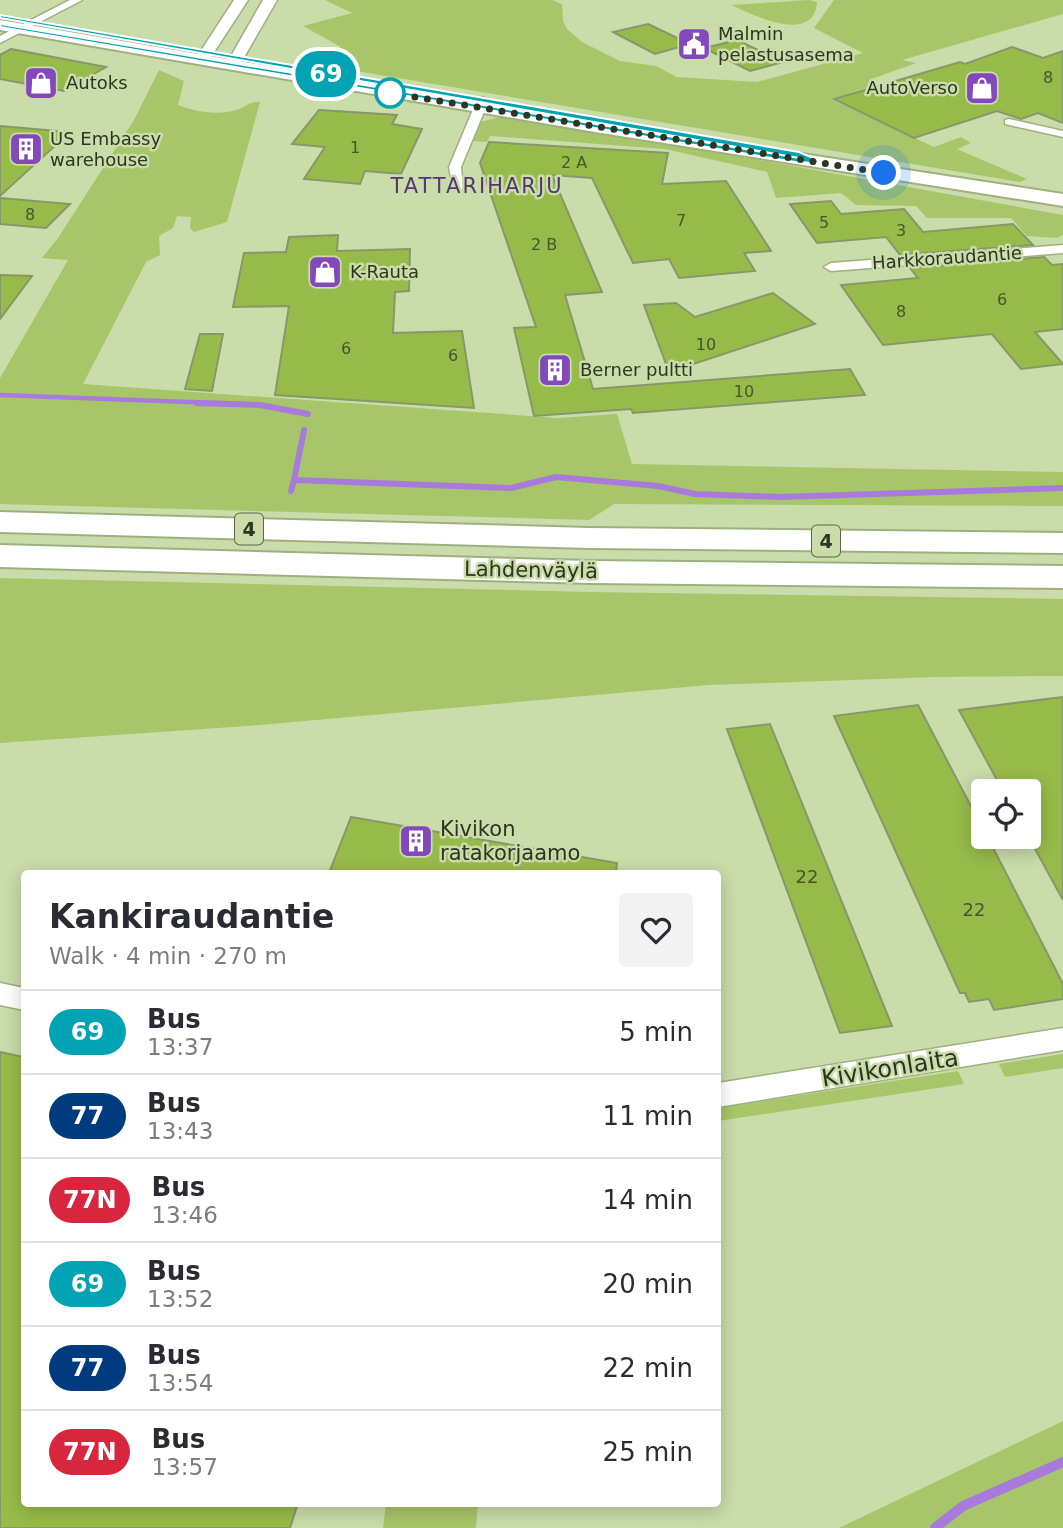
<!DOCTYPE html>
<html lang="en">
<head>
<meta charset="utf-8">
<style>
  body { margin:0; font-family:"DejaVu Sans",sans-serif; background:#f2f2f3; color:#2b2b33; height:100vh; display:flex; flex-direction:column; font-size:26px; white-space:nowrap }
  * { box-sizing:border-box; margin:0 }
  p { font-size:23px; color:#7c7c81 }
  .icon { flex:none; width:38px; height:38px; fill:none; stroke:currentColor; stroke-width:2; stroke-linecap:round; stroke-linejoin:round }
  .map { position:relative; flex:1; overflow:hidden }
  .sheet { position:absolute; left:21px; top:870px; width:700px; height:637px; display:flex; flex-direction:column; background:#fff; border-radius:7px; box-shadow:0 4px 18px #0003 }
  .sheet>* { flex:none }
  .badge { padding:0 14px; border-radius:23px; font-size:24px; line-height:46px }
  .buttons { position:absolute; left:971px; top:779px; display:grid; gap:14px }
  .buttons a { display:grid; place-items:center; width:70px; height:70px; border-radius:7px; background:#fff; box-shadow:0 4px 18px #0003; font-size:35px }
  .you { position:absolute; width:35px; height:35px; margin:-18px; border:5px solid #fff; border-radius:50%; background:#1a73e8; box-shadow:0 0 0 10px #1a73e833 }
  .map>.badge { position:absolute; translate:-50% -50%; box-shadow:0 0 0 4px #fff }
  .round { display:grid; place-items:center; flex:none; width:74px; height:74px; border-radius:7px; background:#f2f2f3 }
  .headline { display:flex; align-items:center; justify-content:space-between; height:119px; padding:0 28px }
  h1 { font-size:33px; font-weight:700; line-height:52px }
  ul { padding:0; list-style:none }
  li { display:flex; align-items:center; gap:21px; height:84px; padding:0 28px; border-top:2px solid #e1e1e2 }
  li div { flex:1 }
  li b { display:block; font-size:26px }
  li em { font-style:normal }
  li .badge { min-width:77px; font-weight:700; text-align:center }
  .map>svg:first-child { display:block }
  .green { fill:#a7c669 }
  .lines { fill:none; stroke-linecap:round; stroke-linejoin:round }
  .stream-far2 { stroke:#a87adb; stroke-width:4.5 }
  .stream-far1 { stroke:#a87adb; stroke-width:6 }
  .stream { stroke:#a87adb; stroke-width:10 }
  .building { fill:#97bb4a; stroke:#879868; stroke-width:2 }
  .street-casing { stroke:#9eb07f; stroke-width:3 }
  .secondary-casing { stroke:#9eb07f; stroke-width:3 }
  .primary-casing { stroke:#9eb07f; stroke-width:4 }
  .highway-casing { stroke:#9eb07f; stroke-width:4 }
  .street { fill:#fff; fill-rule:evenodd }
  .secondary { fill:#fff; fill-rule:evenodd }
  .primary { fill:#fff; fill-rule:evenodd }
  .highway { fill:#fff; fill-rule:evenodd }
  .line { fill:#00a3b4; stroke:#fff; stroke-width:2 }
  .walk { stroke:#2e3521; stroke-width:7; stroke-dasharray:0 12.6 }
  .stop-dot { fill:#fff; stroke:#00a3b4; stroke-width:3.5 }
  .labels { text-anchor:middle; stroke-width:5; stroke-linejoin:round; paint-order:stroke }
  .far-number-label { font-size:16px; fill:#48562b }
  .far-poi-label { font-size:18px; fill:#2e3521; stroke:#c9dca9; text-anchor:start }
  .far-street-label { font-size:18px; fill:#2e3521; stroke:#c9dca9 }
  .number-label { font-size:18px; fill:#48562b }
  .shield { fill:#c9dca9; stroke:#5c674a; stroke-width:2 }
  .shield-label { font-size:19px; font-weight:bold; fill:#2e3521 }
  .far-quarter-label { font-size:21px; letter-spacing:2px; fill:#533771; stroke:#c9dca9 }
  .street-label { font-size:21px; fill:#2e3521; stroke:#c9dca9 }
  .poi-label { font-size:21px; fill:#2e3521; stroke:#c9dca9; text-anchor:start }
  .near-street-label { font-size:24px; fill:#2e3521; stroke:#c9dca9 }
</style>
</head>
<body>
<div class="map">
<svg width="1063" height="1528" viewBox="0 0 1063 1528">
  <rect width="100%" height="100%" fill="#c9dca9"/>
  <g class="green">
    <path d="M325,0H552L562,4L563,21L567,29L582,42L620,61L656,66L677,77L757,82L863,53L814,28L834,0H1063V14L902,60L916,63L869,80L872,86L831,99L934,147L961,137L971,143L957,149L1027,179L1020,182L308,63L341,47L303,26L352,13Z"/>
    <path d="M809,0L817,2C814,46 751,14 731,5Z"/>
    <path d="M159,70L184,81L178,105C195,112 220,116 239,109C247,106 250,101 260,102L227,222L194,232L190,228L191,217L177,216L173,228L159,236L160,255L146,262L83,384L558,418L617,414L632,464L1063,472V506L614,504L589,520L0,504V378L68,260L42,258L58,238L134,120Z"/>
    <path d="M500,117L737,156L1063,215V235L1056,238L1027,236L1011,218H927L916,206L856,205L841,193L776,198L767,172L665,149L490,136L487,142L472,141L480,122Z"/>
    <path d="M0,578L590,592L1063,599V676L936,677L709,685L247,726L0,743Z"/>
    <path d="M1063,1054V1068L1005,1077L999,1064Z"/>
    <path d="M958,1071L964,1084L718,1121V1108Z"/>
    <path d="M1063,1421V1528H839Z"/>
    <path d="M386,1503H478L476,1528H383Z"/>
  </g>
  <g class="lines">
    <path class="stream-far2" d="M0,395L242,404"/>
    <g class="stream-far1">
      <path d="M197,403L260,405L308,414"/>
      <path d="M304,430L294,480L511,488L556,477L658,486L695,494L780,497L1063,488"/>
      <path d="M291,491L294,480"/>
    </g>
    <path class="stream" d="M935,1528L963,1506L1063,1462"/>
  </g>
  <g class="building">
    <path d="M648,24L690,44L655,54L613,32Z"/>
    <path d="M737,40L783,62L750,71L704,48Z"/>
    <path d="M1012,47L1043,58L1063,51V123L1038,113L1021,119L997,111L914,138L834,99L960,62L965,64Z"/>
    <path d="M11,49L106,67L64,91L0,79V55Z"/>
    <path d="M319,110L397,115L392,124L422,129L401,174L365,171L360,184L304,179L325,147L292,144Z"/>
    <path d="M0,126L70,132L0,196Z"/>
    <path d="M489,142L668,153L662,184L726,181L771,251L744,253L755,271L679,278L669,259L633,263L592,178L552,175L602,292L565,295L593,389L850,369L865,395L633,413L631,409L534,416L514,328L536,327L480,163Z"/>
    <path d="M0,198L70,204L46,228L0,224Z"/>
    <path d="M831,201L841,214L904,209L923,232L1013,224L1033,245L900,255L886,237L817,243L790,204Z"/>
    <path d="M338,235L337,251L410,249L409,291L395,292L393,333L462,331L474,408L275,395L289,306L233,307L244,253L286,252L289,237Z"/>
    <path d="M1044,257L1052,265L1063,264V329L1035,332L1063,364L1021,369L992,334L883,345L841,285L918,278L910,268Z"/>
    <path d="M0,275L32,276L0,319Z"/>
    <path d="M773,293L815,324L669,372L644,305L676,303L695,317Z"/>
    <path d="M200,334H223L212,391L185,389Z"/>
    <path d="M1063,697V900L1029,838V791H1003L959,710Z"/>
    <path d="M918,705L984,831V836H987L1063,984V999L994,1010L989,999L969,1002L965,993H960L834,716Z"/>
    <path d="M770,724L892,1026L840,1033L727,729Z"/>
    <path d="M351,817L617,863L616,873H329Z"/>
    <path d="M0,1052L24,1057V1503H298L290,1528H0Z"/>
  </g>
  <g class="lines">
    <g class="street-casing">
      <g id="street">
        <path d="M70,0H82L0,43V36Z"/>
        <path d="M483,97L489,100L461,167L463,187L461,190H453L449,167L477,100Z"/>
        <path d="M1009,119L1063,131V137L1005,124V120Z"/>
        <path d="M1063,245V253L831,271L824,267L831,263Z"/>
        <path d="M0,983L24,988V1010L0,1005Z"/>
        <path d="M1063,1028V1050L718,1107V1083Z"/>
      </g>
    </g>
    <g class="secondary-casing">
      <g id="secondary">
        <path d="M234,0H248L207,63H197L195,60Z"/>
        <path d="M263,0H277L238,68H228L226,65Z"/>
      </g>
    </g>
    <g class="primary-casing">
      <path id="primary" d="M0,20L595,122L1063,194V206L595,132L0,30Z"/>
    </g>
    <g class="highway-casing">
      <g id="highway">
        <path d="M0,512L589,528L1063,533V553L589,548L0,532Z"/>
        <path d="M0,545L590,561L1063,566V588L590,583L0,567Z"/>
      </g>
    </g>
    <use href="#street" class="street"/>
    <use href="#secondary" class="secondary"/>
    <use href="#primary" class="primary"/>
    <use href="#highway" class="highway"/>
  </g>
  <path class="line" d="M0,15L799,152L820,161L816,163L795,162L0,27V24L799,158L0,18Z"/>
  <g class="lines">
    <path class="walk" d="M390,93L884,173"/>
  </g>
  <defs>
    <g id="civic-square" transform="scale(1.75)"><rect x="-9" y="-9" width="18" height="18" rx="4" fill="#8448bd" stroke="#c9dca9"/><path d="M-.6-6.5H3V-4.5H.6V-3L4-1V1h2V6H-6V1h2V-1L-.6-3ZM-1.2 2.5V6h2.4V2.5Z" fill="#fff"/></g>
    <g id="shop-square" transform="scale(1.75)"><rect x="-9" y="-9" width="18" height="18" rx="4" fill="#8448bd" stroke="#c9dca9"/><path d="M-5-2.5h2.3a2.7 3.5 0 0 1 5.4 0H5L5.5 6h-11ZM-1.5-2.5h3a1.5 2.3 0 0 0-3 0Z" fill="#fff"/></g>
    <g id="building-square" transform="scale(1.75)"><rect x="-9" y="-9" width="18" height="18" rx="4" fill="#8448bd" stroke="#c9dca9"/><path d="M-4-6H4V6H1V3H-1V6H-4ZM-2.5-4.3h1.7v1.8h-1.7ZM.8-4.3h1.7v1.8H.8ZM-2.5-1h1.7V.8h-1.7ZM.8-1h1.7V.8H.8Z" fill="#fff"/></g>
  </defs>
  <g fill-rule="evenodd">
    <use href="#civic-square" x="694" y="44"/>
    <use href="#shop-square" x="41" y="83"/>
    <use href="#shop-square" x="982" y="88"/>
    <use href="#building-square" x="26" y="149"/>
    <use href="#shop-square" x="325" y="272"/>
    <use href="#building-square" x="555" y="370"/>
    <use href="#building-square" x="416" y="841"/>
  </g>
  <circle class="stop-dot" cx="390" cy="93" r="14"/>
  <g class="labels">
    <g class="far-number-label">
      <text x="1048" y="83">8</text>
      <text x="355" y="153">1</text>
      <text x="574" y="168">2 A</text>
      <text x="30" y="220">8</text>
      <text x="681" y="226">7</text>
      <text x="824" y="228">5</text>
      <text x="901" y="236">3</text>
      <text x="544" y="250">2 B</text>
      <text x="1002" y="305">6</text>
      <text x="901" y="317">8</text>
      <text x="706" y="350">10</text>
      <text x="346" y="354">6</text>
      <text x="453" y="361">6</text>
      <text x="744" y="397">10</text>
    </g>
    <g class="far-poi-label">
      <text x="718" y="40">Malmin<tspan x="718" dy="21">pelastusasema</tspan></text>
      <text x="66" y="89">Autoks</text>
      <text x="958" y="94" text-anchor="end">AutoVerso</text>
      <text x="50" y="145">US Embassy<tspan x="50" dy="21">warehouse</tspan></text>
      <text x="350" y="278">K-Rauta</text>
      <text x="580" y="376">Berner pultti</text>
    </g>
    <g class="far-street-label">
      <text transform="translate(947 258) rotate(-4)" y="6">Harkkoraudantie</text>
    </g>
    <g class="number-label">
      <text x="807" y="883">22</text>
      <text x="974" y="916">22</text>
    </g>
    <g class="shield">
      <rect x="235" y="513.5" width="28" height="31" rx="5"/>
      <rect x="812" y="525.5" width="28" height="31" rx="5"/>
    </g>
    <g class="shield-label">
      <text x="249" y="536">4</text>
      <text x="826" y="548">4</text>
    </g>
    <g class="far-quarter-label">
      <text x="477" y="193">TATTARIHARJU</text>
    </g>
    <g class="street-label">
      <text transform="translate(531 570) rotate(1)" y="7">Lahdenväylä</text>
    </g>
    <g class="poi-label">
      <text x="440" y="836">Kivikon<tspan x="440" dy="24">ratakorjaamo</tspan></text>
    </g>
    <g class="near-street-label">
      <text transform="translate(890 1068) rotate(-9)" y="8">Kivikonlaita</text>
    </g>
  </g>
</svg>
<div class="buttons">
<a><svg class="icon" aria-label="locate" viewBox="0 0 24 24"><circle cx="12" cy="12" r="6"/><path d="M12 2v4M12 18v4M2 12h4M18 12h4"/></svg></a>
</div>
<div class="you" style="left:884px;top:173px"></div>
<b class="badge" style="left:326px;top:74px;background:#00a3b4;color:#fff">69</b>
<section class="sheet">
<div class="headline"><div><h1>Kankiraudantie</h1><p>Walk · 4 min · 270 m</p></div><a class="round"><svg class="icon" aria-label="heart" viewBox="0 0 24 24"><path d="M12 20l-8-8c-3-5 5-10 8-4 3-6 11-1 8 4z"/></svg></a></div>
<ul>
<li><span class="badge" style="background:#00a3b4;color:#fff">69</span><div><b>Bus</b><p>13:37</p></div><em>5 min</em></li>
<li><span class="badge" style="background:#003b80;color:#fff">77</span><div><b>Bus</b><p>13:43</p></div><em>11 min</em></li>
<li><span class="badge" style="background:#d7263d;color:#fff">77N</span><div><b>Bus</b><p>13:46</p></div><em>14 min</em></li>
<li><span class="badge" style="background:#00a3b4;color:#fff">69</span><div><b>Bus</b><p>13:52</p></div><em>20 min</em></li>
<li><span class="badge" style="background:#003b80;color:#fff">77</span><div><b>Bus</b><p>13:54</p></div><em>22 min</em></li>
<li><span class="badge" style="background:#d7263d;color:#fff">77N</span><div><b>Bus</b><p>13:57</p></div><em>25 min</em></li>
</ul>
</section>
</div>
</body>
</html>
